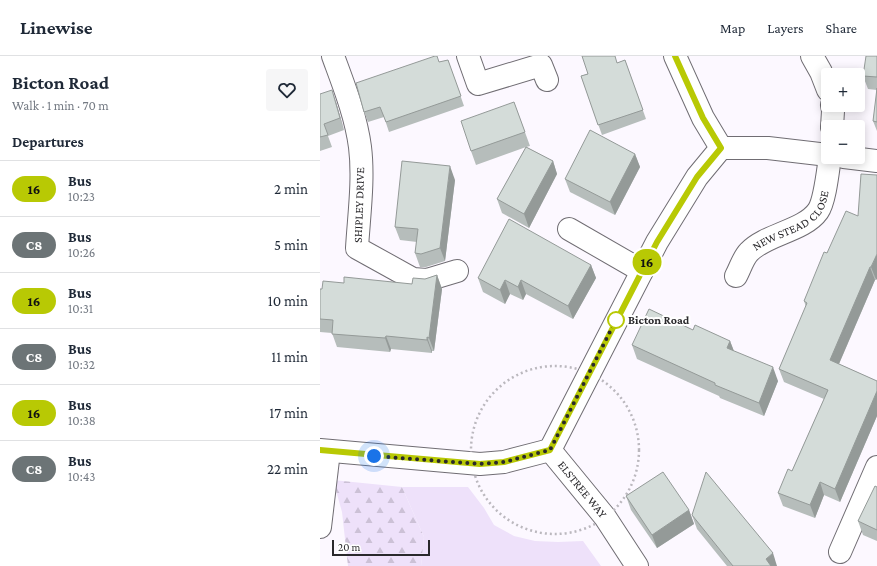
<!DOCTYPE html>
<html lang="en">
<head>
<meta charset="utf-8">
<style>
  body { margin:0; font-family:"Crimson Pro",serif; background:#f6f6f7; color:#1f2937; height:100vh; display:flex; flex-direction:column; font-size:15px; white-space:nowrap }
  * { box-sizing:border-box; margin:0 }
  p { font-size:13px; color:#747a83 }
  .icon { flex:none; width:22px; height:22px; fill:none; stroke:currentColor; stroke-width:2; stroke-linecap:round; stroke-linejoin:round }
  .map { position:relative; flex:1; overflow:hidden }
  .details { display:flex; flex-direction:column; background:#fff; width:320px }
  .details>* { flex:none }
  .badge { padding:0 8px; border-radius:13px; font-size:14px; line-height:26px }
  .tools { position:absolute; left:501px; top:12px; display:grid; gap:8px }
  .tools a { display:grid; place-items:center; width:44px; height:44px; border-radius:4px; background:#fff; box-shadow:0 2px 10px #0003; font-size:20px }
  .scale { position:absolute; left:12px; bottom:10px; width:98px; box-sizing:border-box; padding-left:4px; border:2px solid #2a292c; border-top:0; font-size:11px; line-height:14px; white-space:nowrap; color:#2a292c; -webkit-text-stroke:3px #fff; paint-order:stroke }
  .you { position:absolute; width:20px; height:20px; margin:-10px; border:3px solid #fff; border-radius:50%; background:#1a73e8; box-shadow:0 0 0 6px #1a73e833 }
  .map>.badge { position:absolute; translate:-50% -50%; box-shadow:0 0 0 2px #fff }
  h2 { padding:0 12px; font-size:15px; line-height:36px }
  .round { display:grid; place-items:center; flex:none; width:42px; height:42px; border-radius:4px; background:#f6f6f7 }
  .head { display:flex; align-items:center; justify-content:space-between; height:68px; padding:0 12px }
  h1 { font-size:19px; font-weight:700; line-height:30px }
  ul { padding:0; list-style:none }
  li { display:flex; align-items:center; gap:12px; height:56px; padding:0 12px; border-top:1px solid #e0e1e3 }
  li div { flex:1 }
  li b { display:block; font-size:15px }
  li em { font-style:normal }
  li .badge { min-width:44px; font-weight:700; text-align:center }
  header { display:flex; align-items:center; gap:24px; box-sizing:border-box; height:56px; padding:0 20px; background:#fff; border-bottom:1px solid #e0e1e3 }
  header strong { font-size:19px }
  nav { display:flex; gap:22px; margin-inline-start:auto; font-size:14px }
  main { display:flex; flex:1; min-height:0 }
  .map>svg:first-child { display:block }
  .grass { fill:#eee1fa }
  .forest { fill:url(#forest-firs) }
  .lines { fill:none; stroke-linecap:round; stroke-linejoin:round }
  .minor-casing { stroke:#706d73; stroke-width:24 }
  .path { stroke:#bbb8be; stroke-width:2.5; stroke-dasharray:2 3; stroke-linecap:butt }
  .minor { stroke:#fff; stroke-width:22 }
  .wall { fill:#b6bdbb }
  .shaded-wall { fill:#949a98 }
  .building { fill:#d4dcd9; stroke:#949a98 }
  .line-casing { stroke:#fff; stroke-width:9 }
  .line { stroke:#b8c904; stroke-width:6 }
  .walk { stroke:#2a292c; stroke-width:4; stroke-dasharray:0 7.2 }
  .stop-dot { fill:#fff; stroke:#b8c904; stroke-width:2 }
  .labels { text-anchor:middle; stroke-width:4; stroke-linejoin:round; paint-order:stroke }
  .street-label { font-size:12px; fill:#2a292c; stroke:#fff }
  .stop-label { font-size:12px; font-weight:bold; fill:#2a292c; stroke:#fff; text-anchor:start }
</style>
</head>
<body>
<header>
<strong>Linewise</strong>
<nav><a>Map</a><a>Layers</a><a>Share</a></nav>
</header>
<main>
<section class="details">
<div class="head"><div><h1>Bicton Road</h1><p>Walk · 1 min · 70 m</p></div><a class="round"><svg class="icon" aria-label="heart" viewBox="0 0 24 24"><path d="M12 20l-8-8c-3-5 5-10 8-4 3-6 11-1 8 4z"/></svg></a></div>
<h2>Departures</h2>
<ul>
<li><span class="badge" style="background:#b8c904;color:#111">16</span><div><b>Bus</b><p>10:23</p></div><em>2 min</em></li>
<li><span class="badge" style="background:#6c7476;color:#fff">C8</span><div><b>Bus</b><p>10:26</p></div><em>5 min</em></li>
<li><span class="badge" style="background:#b8c904;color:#111">16</span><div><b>Bus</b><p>10:31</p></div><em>10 min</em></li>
<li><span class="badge" style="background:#6c7476;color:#fff">C8</span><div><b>Bus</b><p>10:32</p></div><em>11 min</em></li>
<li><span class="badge" style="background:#b8c904;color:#111">16</span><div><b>Bus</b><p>10:38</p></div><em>17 min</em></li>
<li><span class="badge" style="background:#6c7476;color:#fff">C8</span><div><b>Bus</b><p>10:43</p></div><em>22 min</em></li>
</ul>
</section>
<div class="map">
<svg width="557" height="510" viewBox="0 0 557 510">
  <defs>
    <pattern id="forest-firs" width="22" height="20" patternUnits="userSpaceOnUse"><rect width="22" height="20" fill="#eee1fa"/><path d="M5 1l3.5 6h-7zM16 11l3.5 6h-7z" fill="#ccc1d6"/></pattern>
  </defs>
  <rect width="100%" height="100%" fill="#fcf8ff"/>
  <path class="grass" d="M82,431H148L164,452L174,469L194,480L215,485L238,486L263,485L281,510H101L104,481Z"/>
  <path class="forest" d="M13,424L82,431L104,481L101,510H28L22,456Z"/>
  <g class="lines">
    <g class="minor-casing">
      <g id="minor">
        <path d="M13,0C24,30 36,60 40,91C44,123 39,159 37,192L93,223L107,224L137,215"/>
        <path d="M148,0L158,28L221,9L227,24"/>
        <path d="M492,0L501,16L508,34"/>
        <path d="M512,49L513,55L512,71"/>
        <path d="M401,92H448L508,99"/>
        <path d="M524,101L557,105"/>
        <path d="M249,173L322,215"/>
        <path id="s1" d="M416,220C420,213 423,202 429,196C446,178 484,175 498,155C505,145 508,114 510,101"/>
        <path d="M0,394L160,408L184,406L230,394"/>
        <path d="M230,394L337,186L377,121L401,92L383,62L355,0"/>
        <path id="s2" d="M230,394L285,461L317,510"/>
        <path d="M0,471L9,395"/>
        <path d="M520,496L557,411"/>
      </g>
    </g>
    <circle class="path" cx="235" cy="394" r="84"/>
    <use href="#minor" class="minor"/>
  </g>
  <g class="wall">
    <path d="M557,0V75L553,65L557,34L548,33L543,20Z"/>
    <path d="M128,4L144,50L69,76L64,61L48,66L44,56L119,6Z"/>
    <path d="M305,4L326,63L282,79L261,20Z"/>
    <path d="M0,38L16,46L24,74L8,80L12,91L0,95Z"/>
    <path d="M194,46L210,90L206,91L233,105L237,118L209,172L182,157L177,143L206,91L156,109L151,95Z"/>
    <path d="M315,98L320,111L295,159L250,136L245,123Z"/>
    <path d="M135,124L125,205L106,211H100L95,197L97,186L80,184L75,171Z"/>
    <path d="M538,160L556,224H555L519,308L557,325V360L520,446L504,439L495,462L463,450L458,437L472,415L504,343L464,326L459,313L486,251L484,245L507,197Z"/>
    <path d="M271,209L276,222L253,263L206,238L203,244L190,238L185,248L163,236L158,222Z"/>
    <path d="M117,219L122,233L114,295H112V297L71,293L70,296L17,291L12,277L0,276V233H2L24,227L92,228L105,223Z"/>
    <path d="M373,274L410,285L414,295L458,325L444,360L400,342L399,340L317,303L312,289Z"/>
    <path d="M557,431V485L543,479L538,465Z"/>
    <path d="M306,440L369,454L374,468L337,492L311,454Z"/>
    <path d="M372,459L457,510H407L377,473Z"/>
  </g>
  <g class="shaded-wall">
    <path d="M12,34L16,46L24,74L20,62Z"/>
    <path d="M315,98L320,111L295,159L290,146Z"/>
    <path d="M233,105L237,118L209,172L204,158Z"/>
    <path d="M130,110L135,124L125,205L120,192Z"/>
    <path d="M557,198V223L556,224L551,211Z"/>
    <path d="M271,209L276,222L253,263L248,250Z"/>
    <path d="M550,211L555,224L515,317L510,304Z"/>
    <path d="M117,219L122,233L114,295L109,282Z"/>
    <path d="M185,224L190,238L185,248L180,234Z"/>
    <path d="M201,224L206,238L203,244L198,231Z"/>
    <path d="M66,280L71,293L70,296L65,282Z"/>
    <path d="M107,281L112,295V297L107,284Z"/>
    <path d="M410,285L415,298L407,292Z"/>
    <path d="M453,311L458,325L444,360L439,347Z"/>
    <path d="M557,335V360L520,446L515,433Z"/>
    <path d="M500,426L504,439L495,462L490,449Z"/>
    <path d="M369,454L374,468L337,492L332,479Z"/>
    <path d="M453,497L457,510H448L446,503Z"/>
  </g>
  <g class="building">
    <path d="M115,0H117L119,6L128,4L141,40L66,66L60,51L44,56L36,27Z"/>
    <path d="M262,0H295L297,7L305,4L323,54L278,69L261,20L268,18Z"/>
    <path d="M546,0H557V21L543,20Z"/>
    <path d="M557,32V66L553,65Z"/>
    <path d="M12,34L20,62L4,68L8,79L0,81V38Z"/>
    <path d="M194,46L205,76L151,95L141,65Z"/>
    <path d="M270,74L315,98L290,146L245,123Z"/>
    <path d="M206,91L233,105L204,158L177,143Z"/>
    <path d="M82,105L130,110L120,192L101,198L95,197L98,173L75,171Z"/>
    <path d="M541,118L557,119V198L551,211H550L510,304L557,325V335L515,433L500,426L490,449L458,437L468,413L472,415L508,334L459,313L487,247L484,245L504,196L507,197L526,155L538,160Z"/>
    <path d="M189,163L271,209L248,250L201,224L198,231L185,224L180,234L158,222Z"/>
    <path d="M117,219L109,282L107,281V284L66,280L65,282L12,278L13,264L0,263V233H2L3,225L24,227V221L92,228L93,222L105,223Z"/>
    <path d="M329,253L373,274L375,269L410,285L407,292L453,311L439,347L395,329V327L312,289Z"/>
    <path d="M343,416L369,454L332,479L306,440Z"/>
    <path d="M386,416L453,497L446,503L451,510H413L372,459Z"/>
    <path d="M555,430L557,431V474L538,465Z"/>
  </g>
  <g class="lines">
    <g class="line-casing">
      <path id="line" d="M0,394L160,408L184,406L230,394L337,186L377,121L401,92L383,62L355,0"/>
    </g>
    <use href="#line" class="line"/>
    <path class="walk" d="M54,400L160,408L184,406L230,394L297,262L296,264"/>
  </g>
  <circle class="stop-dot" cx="296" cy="264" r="8"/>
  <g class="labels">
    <g class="street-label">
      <text transform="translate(39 149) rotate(-88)" y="4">SHIPLEY DRIVE</text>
      <text dy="4" stroke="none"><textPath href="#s1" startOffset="82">NEW STEAD CLOSE</textPath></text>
      <text dy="4" stroke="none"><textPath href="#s2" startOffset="51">ELSTREE WAY</textPath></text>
    </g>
    <g class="stop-label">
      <text x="308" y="268">Bicton Road</text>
    </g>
  </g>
</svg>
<div class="tools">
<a>+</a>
<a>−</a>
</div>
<div class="scale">20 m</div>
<div class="you" style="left:54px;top:400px"></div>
<b class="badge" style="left:327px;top:206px;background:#b8c904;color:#111">16</b>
</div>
</main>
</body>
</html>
